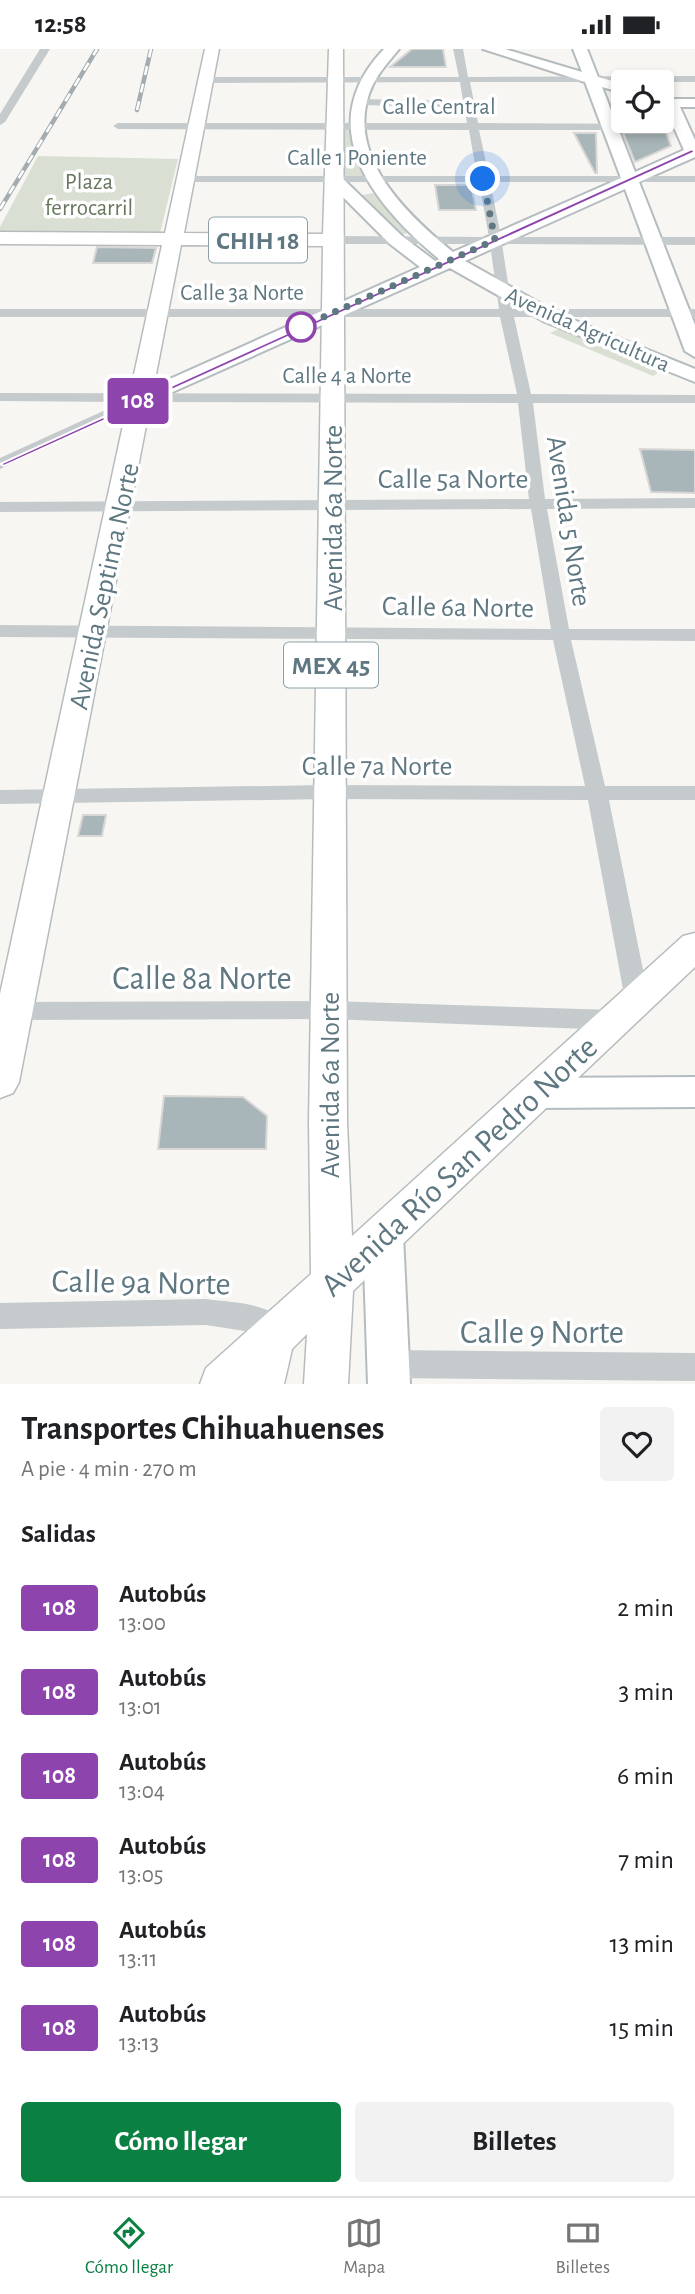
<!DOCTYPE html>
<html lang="es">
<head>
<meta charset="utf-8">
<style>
  body { margin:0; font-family:"Alegreya Sans",sans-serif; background:#f2f2f2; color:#202124; height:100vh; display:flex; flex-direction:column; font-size:26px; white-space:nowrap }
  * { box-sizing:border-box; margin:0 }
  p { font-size:23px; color:#757577 }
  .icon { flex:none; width:38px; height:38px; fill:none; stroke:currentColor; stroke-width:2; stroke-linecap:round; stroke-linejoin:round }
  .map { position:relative; height:1335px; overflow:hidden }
  .side { display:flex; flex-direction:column; background:#fff; flex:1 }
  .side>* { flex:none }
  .badge { padding:0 14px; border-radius:5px; font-size:24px; line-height:46px }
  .tools { position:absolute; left:611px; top:21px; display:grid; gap:14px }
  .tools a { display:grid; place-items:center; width:63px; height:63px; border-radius:7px; background:#fff; box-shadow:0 4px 10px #0003; font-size:35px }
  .you { position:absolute; width:35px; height:35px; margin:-18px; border:5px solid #fff; border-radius:50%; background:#1a73e8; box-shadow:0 0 0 10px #1a73e833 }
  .map>.badge { position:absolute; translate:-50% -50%; box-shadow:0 0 0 4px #fff }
  h2 { padding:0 21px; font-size:26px; line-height:63px }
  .round { display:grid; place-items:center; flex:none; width:74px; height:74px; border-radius:7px; background:#f2f2f2 }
  .summary { display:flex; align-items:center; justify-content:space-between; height:119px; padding:0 21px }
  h1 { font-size:33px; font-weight:700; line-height:52px }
  .primary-button { display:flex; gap:14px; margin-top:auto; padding:14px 21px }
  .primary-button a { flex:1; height:80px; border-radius:7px; background:#0b8043; color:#fff; font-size:28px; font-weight:700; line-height:80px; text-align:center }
  .primary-button a+a { background:#f2f2f2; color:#202124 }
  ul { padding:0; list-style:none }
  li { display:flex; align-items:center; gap:21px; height:84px; padding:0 21px }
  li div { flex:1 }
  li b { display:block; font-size:26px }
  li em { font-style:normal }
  li .badge { min-width:77px; font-weight:700; text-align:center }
  .status { display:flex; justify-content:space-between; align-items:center; height:49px; padding:0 35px; background:#fff; direction:ltr }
  .status svg { height:19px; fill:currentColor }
  .menu { display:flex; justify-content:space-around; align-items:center; height:98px; border-top:2px solid #e0e0e0; background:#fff; font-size:19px; color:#757577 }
  .menu a { display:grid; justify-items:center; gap:4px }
  .menu .current { color:#0b8043 }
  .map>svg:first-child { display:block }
  .green { fill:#d9dfd3 }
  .building { fill:#a9b6b9; stroke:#d8d7d5; stroke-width:2 }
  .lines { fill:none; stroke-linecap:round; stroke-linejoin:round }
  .secondary-casing { stroke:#b5bcc0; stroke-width:4 }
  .primary-casing { stroke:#b6bcbe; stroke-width:3 }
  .street { fill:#c5cacd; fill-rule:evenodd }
  .secondary { fill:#fff; fill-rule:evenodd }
  .primary { fill:#fff; fill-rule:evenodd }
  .rail-casing { stroke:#a3acb0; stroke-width:4.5 }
  .rail { stroke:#fff; stroke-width:2.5; stroke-dasharray:9; stroke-linecap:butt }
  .line { fill:#8e44ad; stroke:#fff; stroke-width:2 }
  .walk { stroke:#5e7781; stroke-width:7; stroke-dasharray:0 12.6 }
  .stop-dot { fill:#fff; stroke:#8e44ad; stroke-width:3.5 }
  .labels { text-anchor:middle; stroke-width:7; stroke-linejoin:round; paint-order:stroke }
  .far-street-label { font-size:23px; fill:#5e7781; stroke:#fff }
  .far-park-label { font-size:23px; fill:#67785e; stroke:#fff }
  .shield { fill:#fff; stroke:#8ea0a7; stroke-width:2 }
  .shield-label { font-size:26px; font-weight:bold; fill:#5e7781 }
  .street-label { font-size:28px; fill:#5e7781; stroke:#fff }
  .near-street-label { font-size:33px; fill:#5e7781; stroke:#fff }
</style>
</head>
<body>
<div class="status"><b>12:58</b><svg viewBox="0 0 49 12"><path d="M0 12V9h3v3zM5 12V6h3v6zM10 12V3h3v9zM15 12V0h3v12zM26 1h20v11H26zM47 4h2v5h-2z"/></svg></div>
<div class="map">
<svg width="695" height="1335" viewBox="0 0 695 1335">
  <rect width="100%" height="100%" fill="#f7f6f2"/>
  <g class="green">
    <path d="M331,77L352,78L368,129H335Z"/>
    <path d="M38,107L178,110L160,184L0,185V178Z"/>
    <path d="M373,144L409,184L393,187L358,147Z"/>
    <path d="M559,280L661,322L653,327L550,284Z"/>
  </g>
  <g class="building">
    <path d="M412,0H443L446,18H390Z"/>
    <path d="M574,84H596L597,124H595Z"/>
    <path d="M623,84H666L671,97L635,113Z"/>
    <path d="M435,136H471L476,161H439Z"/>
    <path d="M97,198L156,199L152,214H93Z"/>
    <path d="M640,400L695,401V444L651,443Z"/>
    <path d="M83,766H106L102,787H78Z"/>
    <path d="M164,1047L243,1048L267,1067L266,1100H158Z"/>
  </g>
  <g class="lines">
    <g class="secondary-casing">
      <g id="secondary">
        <path d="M384,0H399C387,15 375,27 369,45C347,110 409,167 453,203L621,129L585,33L483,0H505L582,23L573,0H587L598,28L623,35V44L602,38L635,123L684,101L663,54L670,50H695V58H680L695,91V108L639,133L695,276V308L685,302L625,140L465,212L559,265L695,320V333L545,273L450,219L148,354H134L130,350L134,346L420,218L390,195L327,132V126H339L402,187L435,212L439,210C373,155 310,78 384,0Z"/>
        <path d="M695,1028V1058L535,1059L522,1055L517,1044L522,1033L535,1029Z"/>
        <path d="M383,1168L397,1173L403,1186L410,1335H368L363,1186L369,1173Z"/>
      </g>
    </g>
    <g class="primary-casing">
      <path id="primary" d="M205,0H219L184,184L323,185L329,0H343L347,1073L352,1187L683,887L695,884V918L353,1242L348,1335H304L307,1285L292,1300L284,1335H200L206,1319L311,1225L309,1073L323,197L181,196L19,1033L13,1044L0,1049V945L162,196L0,195V183L165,184Z"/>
    </g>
    <g class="street">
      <path d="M40,0H50L5,73L0,76V65Z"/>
      <path d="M453,0H463L468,28L695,27V33H470L478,74L681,75L686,78L681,81H479L489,127H695V133H490L501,188H695V196L502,195L512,260H695V268H514L531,345L695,346V354H533L545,450L695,449V459L547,460L569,580H695V592L571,591L605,737H695V751H609L649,951L645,958L637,960L629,958L625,951L588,751L329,750L0,755V741L329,736L585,737L553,591L0,588V576L551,580L531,460L0,463V453L529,450L518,354L144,353L0,420V409L123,353L0,352V344L517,345L500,268H0V260H499L490,195H334L328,191L334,187L489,188L479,133H187L181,130L187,127H477L469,81L118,80L113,77L118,74H467L464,58L358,56L353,53L358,50L463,52L460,33L206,34L201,31L206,28H459Z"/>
      <path d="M329,952L614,961L622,964L626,971L622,978L614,981L329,970L0,971V953Z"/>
      <path d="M206,1250C235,1254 278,1253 291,1284L287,1294L277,1298L251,1283L206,1276L0,1280V1254Z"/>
      <path d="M389,1301L695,1304V1332L389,1329L379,1325L375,1315L379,1305Z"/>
    </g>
    <use href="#secondary" class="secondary"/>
    <use href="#primary" class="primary"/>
    <g class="rail-casing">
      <g id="rail">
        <path d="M137,61L151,0"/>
        <path d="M0,160L97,0"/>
      </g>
    </g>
    <use href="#rail" class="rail"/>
  </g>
  <path class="line" d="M692,100L695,103L4,417L0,415Z"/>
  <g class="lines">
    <path class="walk" d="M301,278L495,191L483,130"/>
  </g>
  <circle class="stop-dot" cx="301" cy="278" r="14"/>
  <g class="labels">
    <g class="far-street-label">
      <text x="439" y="65">Calle Central</text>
      <text x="357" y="116">Calle 1 Poniente</text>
      <text x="242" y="251">Calle 3a Norte</text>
      <text transform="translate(588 280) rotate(24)" y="8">Avenida Agricultura</text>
      <text x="347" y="334">Calle 4 a Norte</text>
    </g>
    <g class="far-park-label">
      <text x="89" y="140">Plaza<tspan x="89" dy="26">ferrocarril</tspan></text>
    </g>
    <g class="shield">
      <rect x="209" y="168.5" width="98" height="45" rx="5"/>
      <rect x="284" y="593.5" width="94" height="45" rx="5"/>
    </g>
    <g class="shield-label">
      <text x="258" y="200">CHIH 18</text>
      <text x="331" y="625">MEX 45</text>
    </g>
    <g class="street-label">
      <text x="453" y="439">Calle 5a Norte</text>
      <text transform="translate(332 469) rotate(-90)" y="10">Avenida 6a Norte</text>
      <text transform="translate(570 472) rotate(81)" y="10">Avenida 5 Norte</text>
      <text transform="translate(103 537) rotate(-78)" y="10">Avenida Septima Norte</text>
      <text transform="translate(458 557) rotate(1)" y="10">Calle 6a Norte</text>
      <text x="377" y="726">Calle 7a Norte</text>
      <text transform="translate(329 1036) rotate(-90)" y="10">Avenida 6a Norte</text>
    </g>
    <g class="near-street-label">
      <text x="202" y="940">Calle 8a Norte</text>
      <text transform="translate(458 1116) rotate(-43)" y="12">Avenida Río San Pedro Norte</text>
      <text transform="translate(141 1232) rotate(1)" y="12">Calle 9a Norte</text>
      <text x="542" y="1294">Calle 9 Norte</text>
    </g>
  </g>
</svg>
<div class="tools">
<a><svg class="icon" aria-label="locate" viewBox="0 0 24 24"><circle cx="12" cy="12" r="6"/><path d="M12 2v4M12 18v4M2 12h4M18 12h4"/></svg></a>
</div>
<div class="you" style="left:483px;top:130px"></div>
<b class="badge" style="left:138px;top:352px;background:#8e44ad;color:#fff">108</b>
</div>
<section class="side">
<div class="summary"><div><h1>Transportes Chihuahuenses</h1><p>A pie · 4 min · 270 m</p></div><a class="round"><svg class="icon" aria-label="heart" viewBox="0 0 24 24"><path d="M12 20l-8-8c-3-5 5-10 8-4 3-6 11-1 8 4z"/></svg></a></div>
<h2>Salidas</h2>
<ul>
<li><span class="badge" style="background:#8e44ad;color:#fff">108</span><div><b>Autobús</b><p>13:00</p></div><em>2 min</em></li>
<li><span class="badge" style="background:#8e44ad;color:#fff">108</span><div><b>Autobús</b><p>13:01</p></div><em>3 min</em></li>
<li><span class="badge" style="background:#8e44ad;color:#fff">108</span><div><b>Autobús</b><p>13:04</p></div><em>6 min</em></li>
<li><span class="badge" style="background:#8e44ad;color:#fff">108</span><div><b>Autobús</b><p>13:05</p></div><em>7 min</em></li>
<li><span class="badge" style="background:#8e44ad;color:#fff">108</span><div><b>Autobús</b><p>13:11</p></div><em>13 min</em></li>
<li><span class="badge" style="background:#8e44ad;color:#fff">108</span><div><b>Autobús</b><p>13:13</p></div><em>15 min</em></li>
</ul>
<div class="primary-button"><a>Cómo llegar</a><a>Billetes</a></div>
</section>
<nav class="menu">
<a class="current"><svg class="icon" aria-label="directions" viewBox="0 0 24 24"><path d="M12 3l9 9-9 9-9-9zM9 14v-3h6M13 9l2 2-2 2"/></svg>Cómo llegar</a>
<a><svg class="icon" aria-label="map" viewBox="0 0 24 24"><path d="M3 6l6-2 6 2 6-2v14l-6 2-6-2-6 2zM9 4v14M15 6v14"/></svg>Mapa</a>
<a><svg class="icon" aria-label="tickets" viewBox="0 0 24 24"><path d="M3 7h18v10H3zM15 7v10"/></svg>Billetes</a>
</nav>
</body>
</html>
